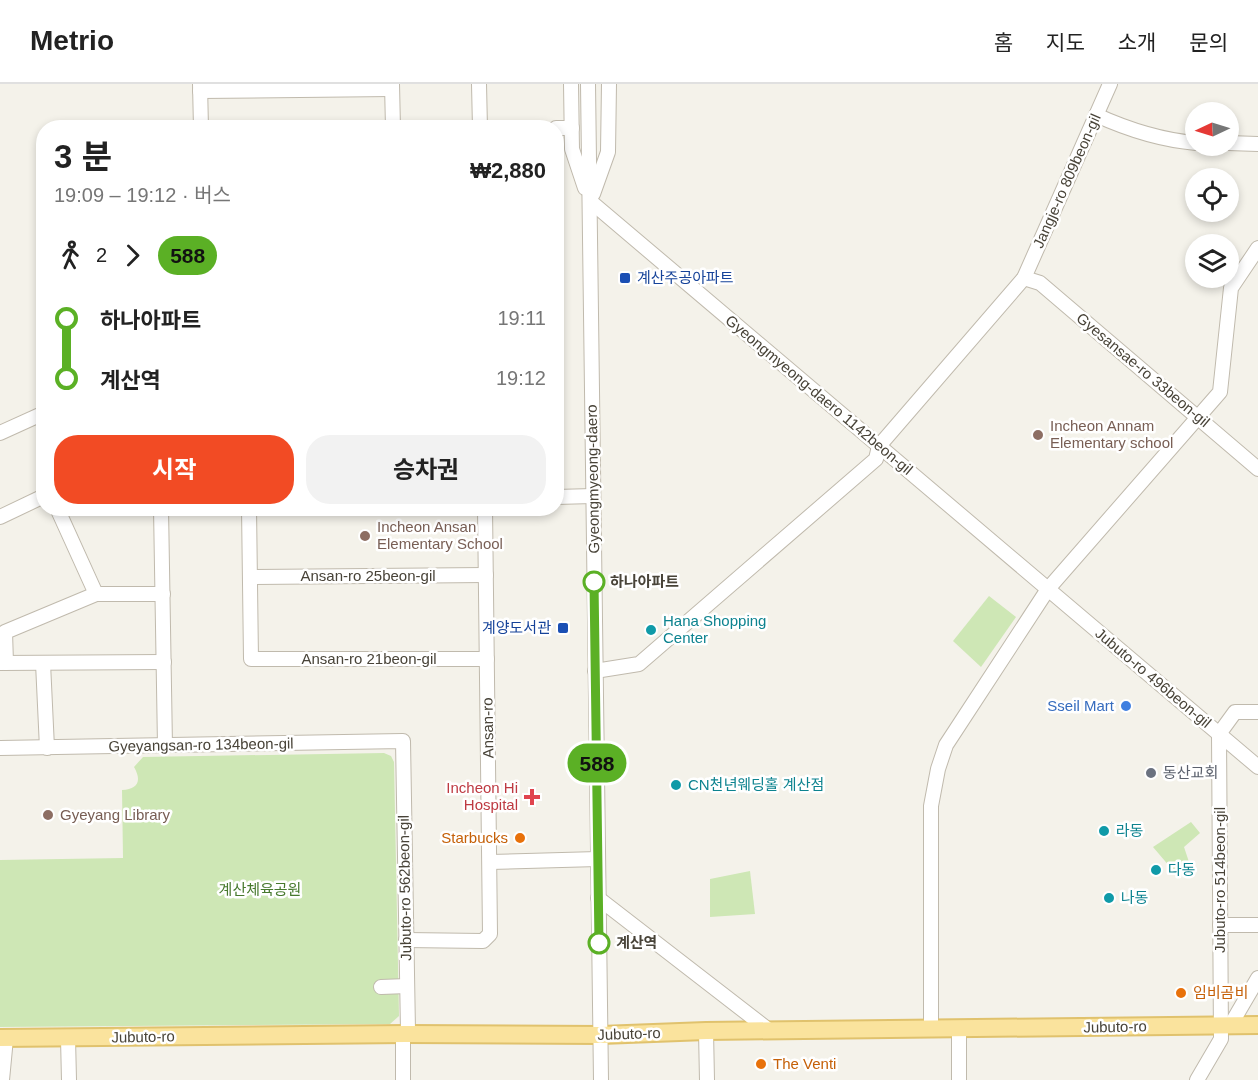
<!DOCTYPE html>
<html lang="ko">
<head>
<meta charset="utf-8">
<style>
  body { margin:0; font-family:Arial,"Noto Sans KR",sans-serif; background:#f2f2f2; color:#222; height:100vh; display:flex; flex-direction:column; font-size:22px; white-space:nowrap }
  * { box-sizing:border-box; margin:0 }
  p { font-size:20px; color:#767676 }
  .icon { flex:none; width:33px; height:33px; fill:none; stroke:currentColor; stroke-width:2; stroke-linecap:round; stroke-linejoin:round }
  .map { position:relative; flex:1; overflow:hidden }
  .sheet { position:absolute; left:36px; top:36px; width:528px; height:396px; display:flex; flex-direction:column; background:#fff; border-radius:24px; box-shadow:0 3px 9px #0003 }
  .sheet>* { flex:none }
  .badge { padding:0 12px; border-radius:20px; font-size:21px; line-height:39px }
  .needle { width:39px; rotate:266deg }
  .tools { position:absolute; left:1185px; top:18px; display:grid; gap:12px }
  .tools a { display:grid; place-items:center; width:54px; height:54px; border-radius:50%; background:#fff; box-shadow:0 3px 9px #0003; font-size:30px }
  .map>.badge { position:absolute; translate:-50% -50%; box-shadow:0 0 0 3px #fff }
  .legs { display:flex; align-items:center; gap:9px; height:66px; padding:0 18px; font-size:20px }
  .legs p { margin-inline-start:auto }
  .headline { display:flex; align-items:center; justify-content:space-between; height:102px; padding:0 18px }
  h1 { font-size:33px; font-weight:700; line-height:45px }
  .cta { display:flex; gap:12px; margin-top:auto; padding:12px 18px }
  .cta a { flex:1; height:69px; border-radius:24px; background:#f24b24; color:#fff; font-size:24px; font-weight:700; line-height:69px; text-align:center }
  .cta a+a { background:#f2f2f2; color:#222 }
  ul { padding:0 18px; list-style:none }
  li { display:flex; align-items:center; gap:21px; height:60px; font-size:22px }
  li i { display:grid; place-items:center; width:9px; height:100%; margin:0 8px; background:currentColor }
  li i::after { content:''; width:15px; height:15px; margin:-8px; border:4px solid; border-radius:50%; background:#fff }
  li p { margin-inline-start:auto }
  li:first-child i { background:linear-gradient(#0000 50%,currentColor 0) }
  li:last-child i { background:linear-gradient(currentColor 50%,#0000 0) }
  header { display:flex; align-items:center; gap:36px; box-sizing:border-box; height:84px; padding:0 30px; background:#fff; border-bottom:2px solid #e0e0e0 }
  header strong { font-size:28px }
  nav { display:flex; gap:33px; margin-inline-start:auto; font-size:21px }
  .map>svg:first-child { display:block }
  .green { fill:#cee7b5 }
  .lines { fill:none; stroke-linecap:round; stroke-linejoin:round }
  .minor-casing { stroke:#c0baad; stroke-width:16 }
  .major-casing { stroke:#e0c26d; stroke-width:20 }
  .minor { stroke:#fff; stroke-width:14 }
  .major { stroke:#fae39d; stroke-width:16 }
  .line-1-casing { stroke:#fff; stroke-width:14 }
  .line-1 { stroke:#5bb025; stroke-width:9 }
  .transit-dot { fill:#1a4fb4; stroke:#fff; stroke-width:2 }
  .education-dot { fill:#8d6e63; stroke:#fff; stroke-width:2 }
  .stop-1-dot { fill:#fff; stroke:#5bb025; stroke-width:3 }
  .culture-dot { fill:#0f9aa8; stroke:#fff; stroke-width:2 }
  .shop-dot { fill:#3f7fe0; stroke:#fff; stroke-width:2 }
  .worship-dot { fill:#6b7280; stroke:#fff; stroke-width:2 }
  .health-dot { fill:#e0444e; stroke:#fff; stroke-width:2 }
  .food-dot { fill:#e8710a; stroke:#fff; stroke-width:2 }
  .labels { text-anchor:middle; stroke-width:5; stroke-linejoin:round; paint-order:stroke }
  .street-label { font-size:15px; fill:#484338; stroke:#fff }
  .transit-label { font-size:15px; fill:#164399; stroke:#fff; text-anchor:start }
  .education-label { font-size:15px; fill:#785e54; stroke:#fff; text-anchor:start }
  .stop-label { font-size:15px; font-weight:bold; fill:#484338; stroke:#fff; text-anchor:start }
  .culture-label { font-size:15px; fill:#0d838f; stroke:#fff; text-anchor:start }
  .shop-label { font-size:15px; fill:#366cbe; stroke:#fff; text-anchor:end }
  .worship-label { font-size:15px; fill:#5b616d; stroke:#fff; text-anchor:start }
  .health-label { font-size:15px; fill:#be3a42; stroke:#fff; text-anchor:end }
  .food-label { font-size:15px; fill:#c56008; stroke:#fff; text-anchor:start }
  .park-label { font-size:15px; fill:#47792d; stroke:#fff }
</style>
</head>
<body>
<header>
<strong>Metrio</strong>
<nav><a>홈</a><a>지도</a><a>소개</a><a>문의</a></nav>
</header>
<div class="map">
<svg width="1258" height="996" viewBox="0 0 1258 996">
  <rect width="100%" height="100%" fill="#f4f2ea"/>
  <g class="green">
    <path d="M989,512L1016,533L981,583L953,557Z"/>
    <path d="M384,669L391,672L394,678L399,932L390,940L0,943V776L123,774L122,706C138,705 142,697 134,683L143,673Z"/>
    <path d="M1191,738L1200,749L1184,763L1190,781L1176,790L1153,763Z"/>
    <path d="M750,787L755,830L710,833V795Z"/>
  </g>
  <g class="lines">
    <g class="minor-casing">
      <g id="minor">
        <path d="M200,0L201,44"/>
        <path d="M392,0L393,44"/>
        <path d="M479,0L480,44"/>
        <path d="M571,0L572,65L585,104"/>
        <path d="M588,0L601,996"/>
        <path d="M200,7L392,5"/>
        <path d="M1096,31C1129,46 1160,56 1196,59"/>
        <path d="M556,44H572"/>
        <path d="M1228,59L1258,60"/>
        <path d="M593,110L608,68L609,0"/>
        <path d="M590,117L1258,683"/>
        <path d="M1024,194L1040,199L1258,385"/>
        <path d="M0,349L44,329"/>
        <path d="M556,413L593,412"/>
        <path d="M57,424L96,510"/>
        <path d="M161,424L165,662"/>
        <path d="M249,424L251,575H487"/>
        <path d="M0,433L44,412"/>
        <path d="M250,493L486,491"/>
        <path d="M0,579L164,578"/>
        <path d="M6,579L5,548L96,510H163"/>
        <path d="M43,579L47,664"/>
        <path d="M595,587L639,580L876,375L879,362L1024,194L1110,0"/>
        <path d="M0,664L403,657L408,947L403,955V996"/>
        <path d="M490,778L598,775"/>
        <path d="M598,814L770,947"/>
        <path d="M1220,841H1258"/>
        <path d="M406,856L483,857L490,850L485,424"/>
        <path d="M381,903L407,902"/>
        <path d="M1230,942L1258,894"/>
        <path d="M931,945V722L938,685L946,661L1048,505L1220,308L1231,204L1258,164"/>
        <path d="M959,945V996"/>
        <path d="M706,947L707,996"/>
        <path d="M68,954L69,996"/>
        <path d="M2,996L6,954"/>
        <path d="M1197,996L1221,955L1219,650L1235,628H1258"/>
      </g>
    </g>
    <g class="major-casing">
      <path id="major" d="M0,954L406,950L601,951L706,947L1258,941"/>
    </g>
    <use href="#minor" class="minor"/>
    <use href="#major" class="major"/>
  </g>
  <g class="lines">
    <g class="line-1-casing">
      <path id="line-1" d="M594,498L599,859"/>
    </g>
    <use href="#line-1" class="line-1"/>
  </g>
  <g class="transit-dot">
    <rect x="619" y="188" width="12" height="12" rx="3"/>
    <rect x="557" y="538" width="12" height="12" rx="3"/>
  </g>
  <g class="education-dot">
    <circle cx="1038" cy="351" r="6"/>
    <circle cx="365" cy="452" r="6"/>
    <circle cx="48" cy="731" r="6"/>
  </g>
  <g class="stop-1-dot">
    <circle cx="594" cy="498" r="10"/>
    <circle cx="599" cy="859" r="10"/>
  </g>
  <g class="culture-dot">
    <circle cx="651" cy="546" r="6"/>
    <circle cx="676" cy="701" r="6"/>
    <circle cx="1104" cy="747" r="6"/>
    <circle cx="1156" cy="786" r="6"/>
    <circle cx="1109" cy="814" r="6"/>
  </g>
  <circle class="shop-dot" cx="1126" cy="622" r="6"/>
  <circle class="worship-dot" cx="1151" cy="689" r="6"/>
  <path class="health-dot" d="M529 704h6v6h6v6h-6v6h-6v-6h-6v-6h6z"/>
  <g class="food-dot">
    <circle cx="520" cy="754" r="6"/>
    <circle cx="1181" cy="909" r="6"/>
    <circle cx="761" cy="980" r="6"/>
  </g>
  <g class="labels">
    <g class="street-label">
      <text transform="translate(1067 97) rotate(-66)" y="5">Jangje-ro 809beon-gil</text>
      <text transform="translate(1143 286) rotate(40)" y="5">Gyesansae-ro 33beon-gil</text>
      <text transform="translate(819 311) rotate(40)" y="5">Gyeongmyeong-daero 1142beon-gil</text>
      <text transform="translate(593 395) rotate(-91)" y="5">Gyeongmyeong-daero</text>
      <text x="368" y="497">Ansan-ro 25beon-gil</text>
      <text x="369" y="580">Ansan-ro 21beon-gil</text>
      <text transform="translate(1153 594) rotate(40)" y="5">Jubuto-ro 496beon-gil</text>
      <text transform="translate(488 644) rotate(-91)" y="5">Ansan-ro</text>
      <text transform="translate(201 661) rotate(-1)" y="5">Gyeyangsan-ro 134beon-gil</text>
      <text transform="translate(1220 796) rotate(-90)" y="5">Jubuto-ro 514beon-gil</text>
      <text transform="translate(405 804) rotate(-91)" y="5">Jubuto-ro 562beon-gil</text>
      <text transform="translate(1115 943) rotate(-1)" y="5">Jubuto-ro</text>
      <text transform="translate(629 950) rotate(-2)" y="5">Jubuto-ro</text>
      <text transform="translate(143 953) rotate(-1)" y="5">Jubuto-ro</text>
    </g>
    <g class="transit-label">
      <text x="637" y="199">계산주공아파트</text>
      <text x="551" y="549" text-anchor="end">계양도서관</text>
    </g>
    <g class="education-label">
      <text x="1050" y="347">Incheon Annam<tspan x="1050" dy="17">Elementary school</tspan></text>
      <text x="377" y="448">Incheon Ansan<tspan x="377" dy="17">Elementary School</tspan></text>
      <text x="60" y="736">Gyeyang Library</text>
    </g>
    <g class="stop-label">
      <text x="610" y="503">하나아파트</text>
      <text x="616" y="864">계산역</text>
    </g>
    <g class="culture-label">
      <text x="663" y="542">Hana Shopping<tspan x="663" dy="17">Center</tspan></text>
      <text x="688" y="706">CN천년웨딩홀 계산점</text>
      <text x="1116" y="752">라동</text>
      <text x="1168" y="791">다동</text>
      <text x="1121" y="819">나동</text>
    </g>
    <g class="shop-label">
      <text x="1114" y="627">Sseil Mart</text>
    </g>
    <g class="worship-label">
      <text x="1163" y="694">동산교회</text>
    </g>
    <g class="health-label">
      <text x="518" y="709">Incheon Hi<tspan x="518" dy="17">Hospital</tspan></text>
    </g>
    <g class="food-label">
      <text x="508" y="759" text-anchor="end">Starbucks</text>
      <text x="1193" y="914">임비곰비</text>
      <text x="773" y="985">The Venti</text>
    </g>
    <g class="park-label">
      <text x="260" y="811">계산체육공원</text>
    </g>
  </g>
</svg>
<div class="tools">
<a><svg class="needle" viewBox="-14 -14 28 28"><path d="M0-13l5 13h-10z" fill="#e53935"/><path d="M0 13l5-13h-10z" fill="#767676"/></svg></a>
<a><svg class="icon" aria-label="locate" viewBox="0 0 24 24"><circle cx="12" cy="12" r="6"/><path d="M12 2v4M12 18v4M2 12h4M18 12h4"/></svg></a>
<a><svg class="icon" aria-label="layers" viewBox="0 0 24 24"><path d="M12 4l9 5-9 5-9-5zM3 14l9 5 9-5"/></svg></a>
</div>
<b class="badge" style="left:597px;top:679px;background:#5bb025;color:#111">588</b>
<section class="sheet">
<div class="headline"><div><h1>3 분</h1><p>19:09 – 19:12 · 버스</p></div><b>₩2,880</b></div>
<div class="legs"><svg class="icon" aria-label="walk" viewBox="0 0 24 24"><circle cx="13" cy="4" r="2"/><path d="M13 8l-2 6 4 7M11 14l-3 7M7 12l3-4h3l4 4"/></svg>2<svg class="icon" aria-label="forward" viewBox="0 0 24 24"><path d="M9 5l7 7-7 7"/></svg><b class="badge" style="background:#5bb025;color:#111">588</b></div>
<ul>
<li><i style="color:#5bb025"></i><b>하나아파트</b><p>19:11</p></li>
<li><i style="color:#5bb025"></i><b>계산역</b><p>19:12</p></li>
</ul>
<div class="cta"><a>시작</a><a>승차권</a></div>
</section>
</div>
</body>
</html>
